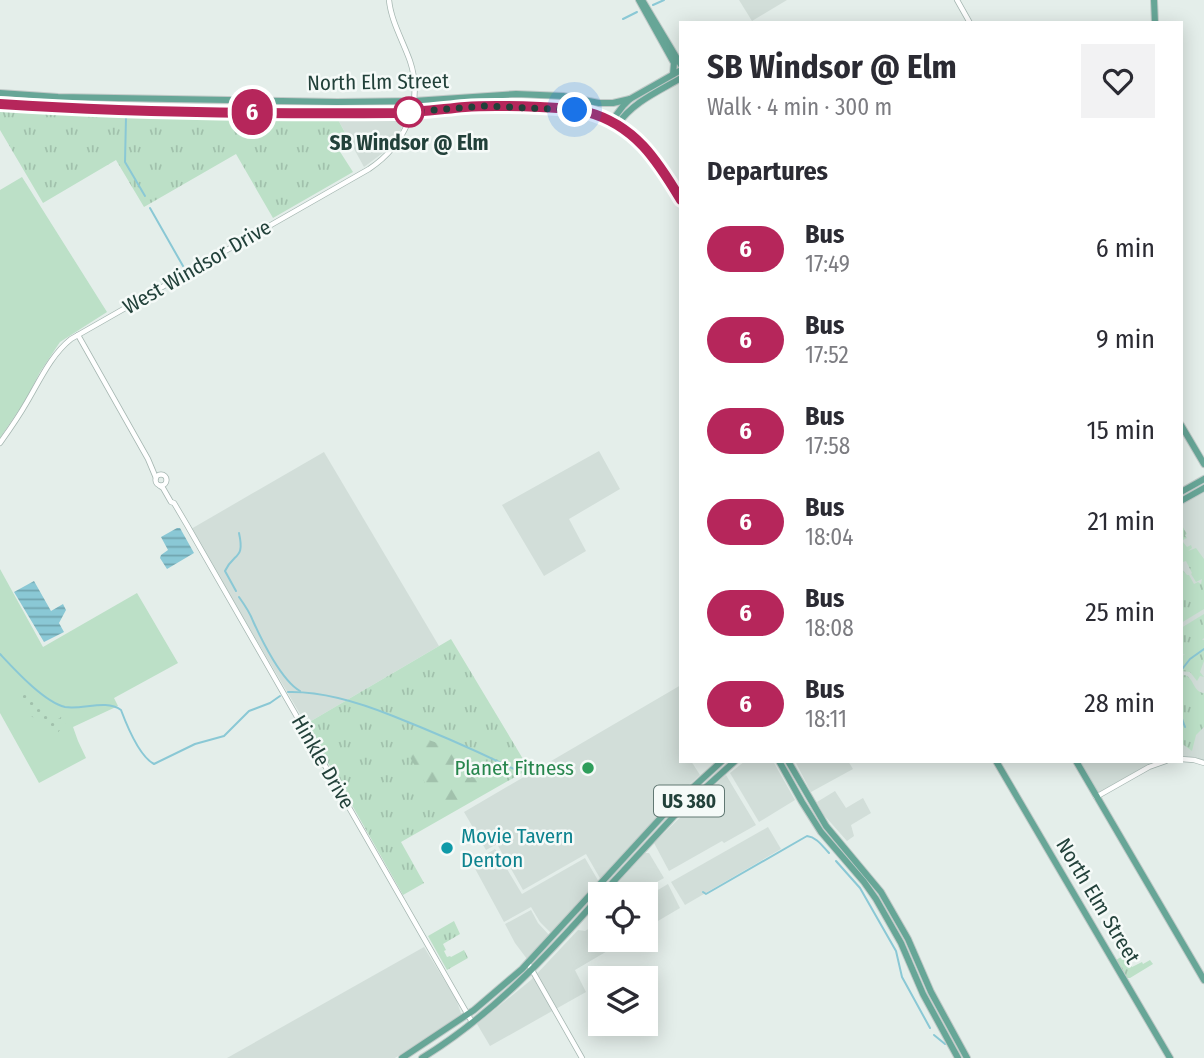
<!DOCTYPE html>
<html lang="en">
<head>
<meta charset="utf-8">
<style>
  body { margin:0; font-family:"Fira Sans Condensed",sans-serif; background:#f2f2f3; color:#2b2b33; height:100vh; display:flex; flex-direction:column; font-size:26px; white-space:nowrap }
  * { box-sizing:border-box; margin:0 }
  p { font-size:23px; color:#7c7c81 }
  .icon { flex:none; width:38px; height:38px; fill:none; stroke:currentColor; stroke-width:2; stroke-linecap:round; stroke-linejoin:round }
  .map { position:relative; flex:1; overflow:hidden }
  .panel { position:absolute; left:679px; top:21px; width:504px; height:742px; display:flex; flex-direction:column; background:#fff; border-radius:0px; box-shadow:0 4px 18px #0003 }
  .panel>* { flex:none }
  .badge { padding:0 14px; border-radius:23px; font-size:24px; line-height:46px }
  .tools { position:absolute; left:588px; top:882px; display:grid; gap:14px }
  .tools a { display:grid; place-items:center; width:70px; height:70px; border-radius:0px; background:#fff; box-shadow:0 4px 18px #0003; font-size:35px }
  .you { position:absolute; width:35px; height:35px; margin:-18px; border:5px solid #fff; border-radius:50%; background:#1a73e8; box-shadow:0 0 0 10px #1a73e833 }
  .map>.badge { position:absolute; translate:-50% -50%; box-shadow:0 0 0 4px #fff }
  h2 { padding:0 28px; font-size:26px; line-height:63px }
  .round { display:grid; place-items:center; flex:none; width:74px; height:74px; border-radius:0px; background:#f2f2f3 }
  .headline { display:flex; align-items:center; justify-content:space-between; height:119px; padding:0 28px }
  h1 { font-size:33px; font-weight:700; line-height:52px }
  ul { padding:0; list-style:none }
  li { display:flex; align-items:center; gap:21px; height:91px; padding:0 28px }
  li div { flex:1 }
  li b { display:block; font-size:26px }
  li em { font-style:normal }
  li .badge { min-width:77px; font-weight:700; text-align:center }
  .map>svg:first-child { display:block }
  .built { fill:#d2ded9 }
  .grass { fill:url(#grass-tufts) }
  .forest { fill:url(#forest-firs) }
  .park { fill:#bce0c7 }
  .garden { fill:url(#garden-dots) }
  .water { fill:url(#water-rules) }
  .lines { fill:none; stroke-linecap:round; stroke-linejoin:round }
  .stream { stroke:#8ac8d5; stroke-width:2 }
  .minor-casing { stroke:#a6b7b2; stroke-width:6 }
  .major-casing { stroke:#c1cac8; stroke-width:8 }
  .minor { stroke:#fff; stroke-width:4.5 }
  .major { stroke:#67a697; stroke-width:6 }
  .line-casing { stroke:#fff; stroke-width:16 }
  .line { stroke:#b6265b; stroke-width:10 }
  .walk { stroke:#22413a; stroke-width:7; stroke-dasharray:0 12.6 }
  .stop-dot { fill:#fff; stroke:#b6265b; stroke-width:3.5 }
  .leisure-dot { fill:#2e9e5b; stroke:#f5faf8; stroke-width:2.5 }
  .culture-dot { fill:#0f9aa8; stroke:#f5faf8; stroke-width:2.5 }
  .labels { text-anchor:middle; stroke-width:5; stroke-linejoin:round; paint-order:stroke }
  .shield { fill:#f5faf8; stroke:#617873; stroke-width:2 }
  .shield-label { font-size:19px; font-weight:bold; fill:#22413a }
  .street-label { font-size:21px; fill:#22413a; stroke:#f5faf8 }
  .stop-label { font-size:21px; font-weight:bold; fill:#22413a; stroke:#f5faf8 }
  .leisure-label { font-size:21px; fill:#27864d; stroke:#f5faf8; text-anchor:end }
  .culture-label { font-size:21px; fill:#0d838f; stroke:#f5faf8; text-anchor:start }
</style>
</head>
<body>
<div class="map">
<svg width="1204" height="1058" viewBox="0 0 1204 1058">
  <defs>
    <pattern id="grass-tufts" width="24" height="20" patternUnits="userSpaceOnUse" patternTransform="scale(1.75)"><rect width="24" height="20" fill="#bce0c7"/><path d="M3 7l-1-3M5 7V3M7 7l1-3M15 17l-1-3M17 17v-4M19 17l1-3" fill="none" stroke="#a1c1ac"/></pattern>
    <pattern id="forest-firs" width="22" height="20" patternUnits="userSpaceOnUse" patternTransform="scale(1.75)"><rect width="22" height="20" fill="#bce0c7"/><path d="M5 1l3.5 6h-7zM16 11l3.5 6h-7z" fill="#a1c1ac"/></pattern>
    <pattern id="garden-dots" width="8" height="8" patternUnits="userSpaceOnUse" patternTransform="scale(1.75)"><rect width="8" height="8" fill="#bce0c7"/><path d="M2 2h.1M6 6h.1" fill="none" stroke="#a1c1ac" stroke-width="1.8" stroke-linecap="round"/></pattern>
    <pattern id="water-rules" width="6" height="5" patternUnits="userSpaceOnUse" patternTransform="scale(1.75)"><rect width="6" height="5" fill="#8ac8d5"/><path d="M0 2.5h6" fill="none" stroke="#70a4ae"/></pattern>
  </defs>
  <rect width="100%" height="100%" fill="#e4eeea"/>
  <g class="built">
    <path d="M739,0H787L752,21Z"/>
    <path d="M401,115L404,121L399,135L384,152L364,167L336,116Z"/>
    <path d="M599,451L620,489L569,519L586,551L544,576L502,505Z"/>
    <path d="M324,452L439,646L306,724L191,529Z"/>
    <path d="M1204,491V760L1181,756V504Z"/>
    <path d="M681,685V761H691L700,775L677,796L601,880L586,854L523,890L497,844L486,850L464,812Z"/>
    <path d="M745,761H773L795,800L759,822L730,773Z"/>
    <path d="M795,761H848L853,769L811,792Z"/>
    <path d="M1080,761H1154L1098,793Z"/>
    <path d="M726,775L756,825L724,843L722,841L669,871L654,843L701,797Z"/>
    <path d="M835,791L846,808L863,798L871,813L851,825L854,836L847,841L824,815L817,802Z"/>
    <path d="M768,827L781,849L685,905L671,882Z"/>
    <path d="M495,849L522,894L585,858L599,882L552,934L540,922L531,907L504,922L472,863Z"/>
    <path d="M645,853H649L664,878L635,894H608Z"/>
    <path d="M668,884L680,908L646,928V897Z"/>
    <path d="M531,910L538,923L550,936L527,959L515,943L505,924Z"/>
    <path d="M600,922V940H626L575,970L586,992L490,1046L477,1024L531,980L578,930L585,931Z"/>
    <path d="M424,947L456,999L462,1016L395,1058H227Z"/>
  </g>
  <g class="grass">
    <path d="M0,107L84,111L336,116L349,140L337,147L353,172L273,218L236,154L144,207L116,160L43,203L0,130Z"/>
    <path d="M1181,524L1187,534L1185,535L1187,538L1183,540V542L1187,547L1191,545L1192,548L1188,551L1196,548L1204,559V609L1181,623V568L1187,575H1189L1194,584L1198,582L1201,584L1202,579L1196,582L1191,574L1192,573L1186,561L1183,562L1181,559L1183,556L1181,554Z"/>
    <path d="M1204,614V638L1202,640H1204V661L1200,672L1204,677L1200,676L1197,681L1190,672L1181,671V657L1185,654L1181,655V628Z"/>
    <path d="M451,639L529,769L401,842L424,883L403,895L306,724Z"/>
    <path d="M1185,675C1194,678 1193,692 1204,693V727L1196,735L1192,751L1181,743V728H1183L1181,727V676Z"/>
    <path d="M454,921L460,934L443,944L446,950L444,951L447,957L450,956L451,957L464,950L468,958L447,970L428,936Z"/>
    <path d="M1121,957L1122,960L1126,958L1132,967L1142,962L1143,964L1150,960L1153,964L1130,978H1127L1116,960Z"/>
  </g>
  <path class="forest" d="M391,725L485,762L496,777L481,783L479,789L442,812Z"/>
  <g class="park">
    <path d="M22,177L107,312L60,342L40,372L27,398L0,438V190Z"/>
    <path d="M0,569L43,647L137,593L178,663L114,698L118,706L73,727L78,741L86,758L39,783L0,713Z"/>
  </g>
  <path class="garden" d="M23,692L59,719L65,712L70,717L56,735L26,712L30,706L19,698Z"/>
  <g class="water">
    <path d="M177,528H180L194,553L167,569L160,558L161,555L168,550L161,537Z"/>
    <path d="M34,581L51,611L63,604L66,610L59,623L64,632L44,642L14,592Z"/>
  </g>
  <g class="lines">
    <g class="stream">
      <path d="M653,5L664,0"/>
      <path d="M623,19L637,12"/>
      <path d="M126,117L125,162L145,196"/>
      <path d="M150,208L183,266"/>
      <path d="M236,591L225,571C234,552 245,560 239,533"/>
      <path d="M239,597C244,604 250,613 253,621C262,641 282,681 300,691"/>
      <path d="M0,654C15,670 44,702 65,707C83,710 106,699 121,710C127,726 139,756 154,764L195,744L224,736L249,711L270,703L280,696"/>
      <path d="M1183,668L1190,659L1204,649"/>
      <path d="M288,692C324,691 361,703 393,716C436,733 477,751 518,771"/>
      <path d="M1181,716L1185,727"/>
      <path d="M836,861L860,888L896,951L902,977L930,1028"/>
      <path d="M703,892L706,894L807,836C817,837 823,847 829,853"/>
      <path d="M934,1035L945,1044"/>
    </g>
    <g class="minor-casing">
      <g id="minor">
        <path d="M957,0L970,23"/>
        <path d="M78,335L148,459L156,478"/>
        <path d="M0,443C10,429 19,416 27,402C40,380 51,355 71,339L369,169C405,145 424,103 410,61C403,41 391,21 389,0"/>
        <circle cx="161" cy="480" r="5.5"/>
        <path d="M160,486L163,488L171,502L174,503L187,525L472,1022"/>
        <path d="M1181,759L1194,760L1204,763"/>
        <path d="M1096,797L1149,767L1166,761"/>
        <path d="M528,963L582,1058"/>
      </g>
    </g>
    <g class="major-casing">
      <g id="major">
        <path d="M639,0L674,63L673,74"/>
        <path d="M642,0L681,65"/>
        <path d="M1154,0L1155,23"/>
        <path d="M0,93L58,97L337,102L414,101L516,94L563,96L599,103H613L630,99"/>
        <path d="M0,104C78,109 155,111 233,112C289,113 346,114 402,112C423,112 444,109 465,107C488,105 511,106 534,107C555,108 577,108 597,116C639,131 659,163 681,200"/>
        <path d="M611,122L623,106L630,99L681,70"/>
        <path d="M617,125C633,102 657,92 681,78"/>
        <path d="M1181,425L1204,464"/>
        <path d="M1181,492L1204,479"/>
        <path d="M1181,501L1204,488"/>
        <path d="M779,761L802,802L821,832L864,882L876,899L901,943L923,994L958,1058"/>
        <path d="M788,761L826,826L881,892L908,939L931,992L967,1058"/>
        <path d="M996,761L1170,1058"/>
        <path d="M1076,761L1204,980"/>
        <path d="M602,894L674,816L735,761"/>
        <path d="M402,1058L474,1010L522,969L667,811L722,761"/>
        <path d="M422,1058C491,1016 547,956 600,896"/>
      </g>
    </g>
    <use href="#minor" class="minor"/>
    <use href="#major" class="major"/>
  </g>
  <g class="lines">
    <g class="line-casing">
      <path id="line" d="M0,104C132,113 265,114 397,113C420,112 443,109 465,107C490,105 515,106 540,107C555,108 572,108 587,112C635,125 657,160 681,200"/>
    </g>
    <use href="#line" class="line"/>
    <path class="walk" d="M409,112L485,106L575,110"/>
  </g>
  <circle class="stop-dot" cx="409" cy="112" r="14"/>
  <circle class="leisure-dot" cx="588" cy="768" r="7"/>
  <circle class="culture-dot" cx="447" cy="848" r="7"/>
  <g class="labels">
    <rect class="shield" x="654" y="785.5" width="70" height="31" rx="5"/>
    <g class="shield-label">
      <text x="689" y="808">US 380</text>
    </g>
    <g class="street-label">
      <text transform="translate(378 82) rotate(-1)" y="7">North Elm Street</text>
      <text transform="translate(197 267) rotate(-30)" y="7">West Windsor Drive</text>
      <text transform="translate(323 762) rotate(60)" y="7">Hinkle Drive</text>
      <text transform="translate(1098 901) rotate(59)" y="7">North Elm Street</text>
    </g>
    <g class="stop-label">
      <text x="409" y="150">SB Windsor @ Elm</text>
    </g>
    <g class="leisure-label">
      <text x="574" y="775">Planet Fitness</text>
    </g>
    <g class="culture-label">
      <text x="461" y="843">Movie Tavern<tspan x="461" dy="24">Denton</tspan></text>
    </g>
  </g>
</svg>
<div class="tools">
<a><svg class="icon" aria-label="locate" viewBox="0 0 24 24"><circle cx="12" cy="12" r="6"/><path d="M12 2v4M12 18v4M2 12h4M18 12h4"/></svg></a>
<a><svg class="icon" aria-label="layers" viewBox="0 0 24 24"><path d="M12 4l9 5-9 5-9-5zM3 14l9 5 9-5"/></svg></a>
</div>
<div class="you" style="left:575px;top:110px"></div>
<b class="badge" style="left:252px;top:112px;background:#b6265b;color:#fff">6</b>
<section class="panel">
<div class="headline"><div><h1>SB Windsor @ Elm</h1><p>Walk · 4 min · 300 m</p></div><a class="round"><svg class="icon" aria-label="heart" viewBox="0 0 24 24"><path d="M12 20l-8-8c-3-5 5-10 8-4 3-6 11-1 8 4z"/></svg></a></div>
<h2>Departures</h2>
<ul>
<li><span class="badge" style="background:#b6265b;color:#fff">6</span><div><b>Bus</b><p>17:49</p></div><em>6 min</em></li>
<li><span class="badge" style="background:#b6265b;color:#fff">6</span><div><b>Bus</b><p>17:52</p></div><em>9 min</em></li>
<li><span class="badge" style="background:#b6265b;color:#fff">6</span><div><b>Bus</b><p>17:58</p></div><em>15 min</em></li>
<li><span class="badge" style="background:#b6265b;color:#fff">6</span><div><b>Bus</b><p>18:04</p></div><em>21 min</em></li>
<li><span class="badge" style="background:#b6265b;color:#fff">6</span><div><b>Bus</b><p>18:08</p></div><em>25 min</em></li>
<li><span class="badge" style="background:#b6265b;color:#fff">6</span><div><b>Bus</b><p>18:11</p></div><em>28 min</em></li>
</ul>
</section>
</div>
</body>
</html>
